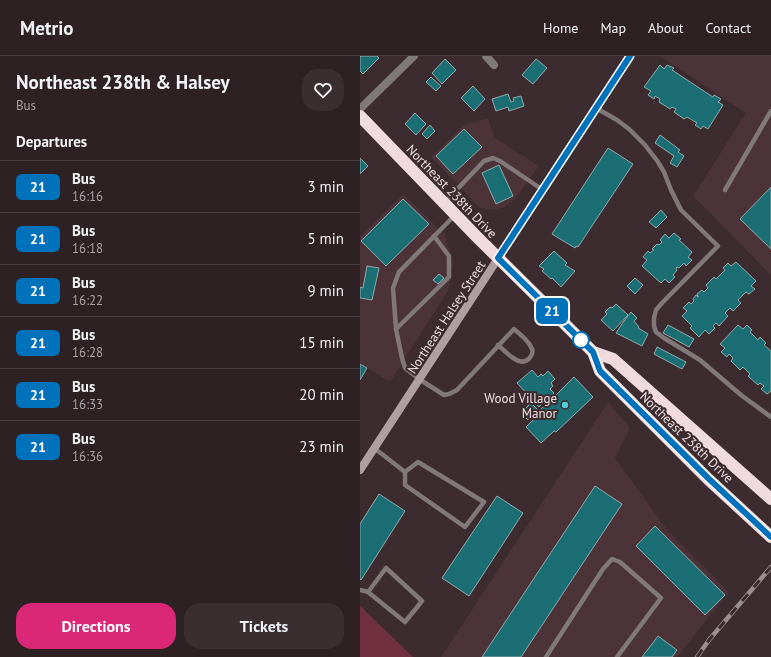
<!DOCTYPE html>
<html lang="en">
<head>
<meta charset="utf-8">
<style>
  body { margin:0; font-family:"PT Sans",sans-serif; background:#392e30; color:#f1f3f6; height:100vh; display:flex; flex-direction:column; font-size:15px; white-space:nowrap }
  * { box-sizing:border-box; margin:0 }
  p { font-size:13px; color:#a7a3a6 }
  .icon { flex:none; width:22px; height:22px; fill:none; stroke:currentColor; stroke-width:2; stroke-linecap:round; stroke-linejoin:round }
  .map { position:relative; flex:1; overflow:hidden }
  .drawer { display:flex; flex-direction:column; background:#2d2123; width:360px }
  .drawer>* { flex:none }
  .badge { padding:0 8px; border-radius:6px; font-size:14px; line-height:26px }
  .map>.badge { position:absolute; translate:-50% -50%; box-shadow:0 0 0 2px #fff }
  h2 { padding:0 16px; font-size:15px; line-height:36px }
  .round { display:grid; place-items:center; flex:none; width:42px; height:42px; border-radius:16px; background:#392e30 }
  .head { display:flex; align-items:center; justify-content:space-between; height:68px; padding:0 16px }
  h1 { font-size:19px; font-weight:800; line-height:30px }
  .action { display:flex; gap:8px; margin-top:auto; padding:8px 16px }
  .action a { flex:1; height:46px; border-radius:16px; background:#db2777; color:#fff; font-size:16px; font-weight:800; line-height:46px; text-align:center }
  .action a+a { background:#392e30; color:#f1f3f6 }
  ul { padding:0; list-style:none }
  li { display:flex; align-items:center; gap:12px; height:52px; padding:0 16px; border-top:1px solid #483e41 }
  li div { flex:1 }
  li b { display:block; font-size:15px }
  li em { font-style:normal }
  li .badge { min-width:44px; font-weight:700; text-align:center }
  header { display:flex; align-items:center; gap:24px; box-sizing:border-box; height:56px; padding:0 20px; background:#2d2123; border-bottom:1px solid #483e41 }
  header strong { font-size:19px }
  nav { display:flex; gap:22px; margin-inline-start:auto; font-size:14px }
  main { display:flex; flex:1; min-height:0 }
  .map>svg:first-child { display:block }
  .built { fill:#4b3338 }
  .green { fill:#713040 }
  .building { fill:#1a6e74; stroke:#92a9ab }
  .lines { fill:none; stroke-linecap:round; stroke-linejoin:round }
  .lane { stroke:#817879; stroke-width:4.5 }
  .street { stroke:#817879; stroke-width:8 }
  .secondary { stroke:#ae9fa2; stroke-width:8 }
  .highway { stroke:#f0dadd; stroke-width:12 }
  .rail-casing { stroke:#9b8e90; stroke-width:4.5 }
  .rail { stroke:#3c2c2f; stroke-width:3; stroke-dasharray:9; stroke-linecap:butt }
  .line-casing { stroke:#fff; stroke-width:9 }
  .line { stroke:#0072bc; stroke-width:6 }
  .stop-dot { fill:#fff; stroke:#0072bc; stroke-width:2 }
  .poi-dot { fill:#52ccd6; stroke:#3c2c2f; stroke-width:1.5 }
  .labels { text-anchor:middle; stroke-width:4; stroke-linejoin:round; paint-order:stroke }
  .street-label { font-size:13px; fill:#eadee0; stroke:#3c2c2f }
  .poi-label { font-size:13px; fill:#eadee0; stroke:#3c2c2f; text-anchor:end }
</style>
</head>
<body>
<header>
<strong>Metrio</strong>
<nav><a>Home</a><a>Map</a><a>About</a><a>Contact</a></nav>
</header>
<main>
<section class="drawer">
<div class="head"><div><h1>Northeast 238th &amp; Halsey</h1><p>Bus</p></div><a class="round"><svg class="icon" aria-label="heart" viewBox="0 0 24 24"><path d="M12 20l-8-8c-3-5 5-10 8-4 3-6 11-1 8 4z"/></svg></a></div>
<h2>Departures</h2>
<ul>
<li><span class="badge" style="background:#0072bc;color:#fff">21</span><div><b>Bus</b><p>16:16</p></div><em>3 min</em></li>
<li><span class="badge" style="background:#0072bc;color:#fff">21</span><div><b>Bus</b><p>16:18</p></div><em>5 min</em></li>
<li><span class="badge" style="background:#0072bc;color:#fff">21</span><div><b>Bus</b><p>16:22</p></div><em>9 min</em></li>
<li><span class="badge" style="background:#0072bc;color:#fff">21</span><div><b>Bus</b><p>16:28</p></div><em>15 min</em></li>
<li><span class="badge" style="background:#0072bc;color:#fff">21</span><div><b>Bus</b><p>16:33</p></div><em>20 min</em></li>
<li><span class="badge" style="background:#0072bc;color:#fff">21</span><div><b>Bus</b><p>16:36</p></div><em>23 min</em></li>
</ul>
<div class="action"><a>Directions</a><a>Tickets</a></div>
</section>
<div class="map">
<svg width="411" height="601" viewBox="0 0 411 601">
  <rect width="100%" height="100%" fill="#3c2c2f"/>
  <g class="built">
    <path d="M300,0H411V219L333,140L386,57Z"/>
    <path d="M128,62L134,81L179,110L156,142L145,151L133,154L120,152L71,101L104,69Z"/>
    <path d="M43,138L85,179L93,209L88,235L30,326L0,307V180Z"/>
    <path d="M248,346L270,372L255,402L308,475L369,536L317,601H81Z"/>
  </g>
  <path class="green" d="M0,550L53,601H0Z"/>
  <g class="building">
    <path d="M1,0H17L19,2L3,18L0,15V1Z"/>
    <path d="M85,3L96,14L82,28L72,17Z"/>
    <path d="M176,3L187,12L173,28L162,19Z"/>
    <path d="M300,9L304,13L307,9L314,12L312,14L353,41L354,39L361,43L358,46L363,49L348,73L343,70L341,73L335,69L337,67L327,61L324,63L314,56L316,53L312,51L310,53L299,46L300,43L295,40L294,43L288,39L291,35L284,31Z"/>
    <path d="M71,21L81,30L76,35L66,26Z"/>
    <path d="M113,30L125,43L114,55L101,42Z"/>
    <path d="M148,38L151,46L154,45L153,42L161,40L164,50L149,55L148,51L136,55L132,43Z"/>
    <path d="M55,57L66,68L56,79L45,68Z"/>
    <path d="M70,69L75,75L67,83L62,78Z"/>
    <path d="M104,73L122,91L93,118L76,100Z"/>
    <path d="M300,79L320,94L318,96L324,100L317,111L310,107L314,100L295,87Z"/>
    <path d="M248,92L273,108L218,191L216,190L215,192L192,178Z"/>
    <path d="M0,102L8,110L0,118Z"/>
    <path d="M139,109L153,140L136,148L122,117Z"/>
    <path d="M411,131V193L380,163Z"/>
    <path d="M43,143L69,168L26,210L1,185Z"/>
    <path d="M301,154L307,161L296,172L289,166Z"/>
    <path d="M314,177L321,183L319,184L332,196L328,201L332,204L326,210L324,207L319,212L317,211L316,212L317,214L313,219L315,221L309,227L305,223L301,227L282,210L287,204L283,201L288,195L290,197L294,194L292,193L297,188L299,189L302,186L300,184L305,178L309,182Z"/>
    <path d="M194,195L207,207L205,209L215,215L201,231L192,222L191,223L182,215L184,213L179,210Z"/>
    <path d="M376,206L396,225L391,230L395,233L389,238L386,236L378,244L381,247L373,255L370,252L365,257L368,260L359,270L356,267L353,270L355,272L349,278L345,274L339,281L330,272L332,270L322,260L327,255L323,252L329,246L331,248L334,245L333,243L336,239L338,241L337,238L342,234L344,236L348,232L346,229L354,221L356,223L365,214L363,212L368,207L371,210Z"/>
    <path d="M7,210L19,212L12,244L0,242V231L3,232Z"/>
    <path d="M79,218L84,222L78,228L73,224Z"/>
    <path d="M275,222L283,229L275,238L267,230Z"/>
    <path d="M256,248L268,259L253,275L241,264L247,258L245,256L250,251L252,252Z"/>
    <path d="M271,256L277,262L274,265L279,271L278,272L288,278L282,290L256,277L264,265Z"/>
    <path d="M308,269L334,283L329,291L303,277Z"/>
    <path d="M378,269L383,273L387,269L392,274L390,276L398,284L400,281L406,287L404,289L411,295V335L407,338L401,333L404,330L400,327L398,329L388,320L390,318L383,311L380,314L371,305L373,302L369,298L367,301L361,296L365,292L360,288Z"/>
    <path d="M297,291L326,306L322,313L294,298Z"/>
    <path d="M0,308L7,312L0,324Z"/>
    <path d="M172,314L178,321L181,318L183,320L188,315L195,323L191,327L193,330L190,333L194,337L193,338L195,340L214,321L233,341L196,376L194,375L181,387L166,371L179,358L178,356L187,347L185,345L179,351L157,327Z"/>
    <path d="M171,347L178,354L168,364L161,357Z"/>
    <path d="M235,430L262,448L161,601H122Z"/>
    <path d="M19,438L45,455L1,524L0,523V468Z"/>
    <path d="M137,440L163,457L109,540L82,522Z"/>
    <path d="M295,470L365,539L345,559L276,490Z"/>
    <path d="M298,580L317,594L312,601H282Z"/>
  </g>
  <g class="lines">
    <g class="lane">
      <path d="M236,52L257,64L269,73L285,89L298,106L304,116L311,134L321,154L358,190L301,248L296,254L294,262V270L296,276L304,282L340,304L381,339L411,361"/>
      <path d="M365,134L411,55"/>
      <path d="M85,146L124,105L133,102L140,105L183,134"/>
      <path d="M95,159L39,216L33,232L36,273L42,302L45,312L59,323L84,339L89,338L97,334L154,273C160,278 168,284 171,291C173,294 173,297 171,300C162,315 146,296 138,289"/>
      <path d="M36,273L89,221V200L74,180"/>
      <path d="M14,392L45,416L58,406L124,446L105,471L45,429V416"/>
      <path d="M0,534L8,536L45,566L62,545L26,512L8,536"/>
      <path d="M186,601L243,513L252,503L260,506L301,542L257,601"/>
    </g>
    <g class="street">
      <path d="M126,0L134,9"/>
      <path d="M0,53L54,0"/>
    </g>
    <path class="secondary" d="M0,414L270,0"/>
    <g class="highway">
      <path d="M0,60L117,181L233,296L240,315L348,423L411,481"/>
      <path d="M233,296L253,303L411,443"/>
    </g>
    <g class="rail-casing">
      <path id="rail" d="M337,601L349,584L411,511"/>
    </g>
    <use href="#rail" class="rail"/>
  </g>
  <g class="lines">
    <g class="line-casing">
      <path id="line" d="M270,0L138,202L233,296L240,315L348,422L411,481"/>
    </g>
    <use href="#line" class="line"/>
  </g>
  <circle class="stop-dot" cx="221" cy="284" r="8"/>
  <circle class="poi-dot" cx="205" cy="349" r="4"/>
  <g class="labels">
    <g class="street-label">
      <text transform="translate(92 135) rotate(46)" y="5">Northeast 238th Drive</text>
      <text transform="translate(86 261) rotate(-57)" y="5">Northeast Halsey Street</text>
      <text transform="translate(327 381) rotate(44)" y="5">Northeast 238th Drive</text>
    </g>
    <g class="poi-label">
      <text x="197" y="347">Wood Village<tspan x="197" dy="15">Manor</tspan></text>
    </g>
  </g>
</svg>
<b class="badge" style="left:192px;top:255px;background:#0072bc;color:#fff">21</b>
</div>
</main>
</body>
</html>
